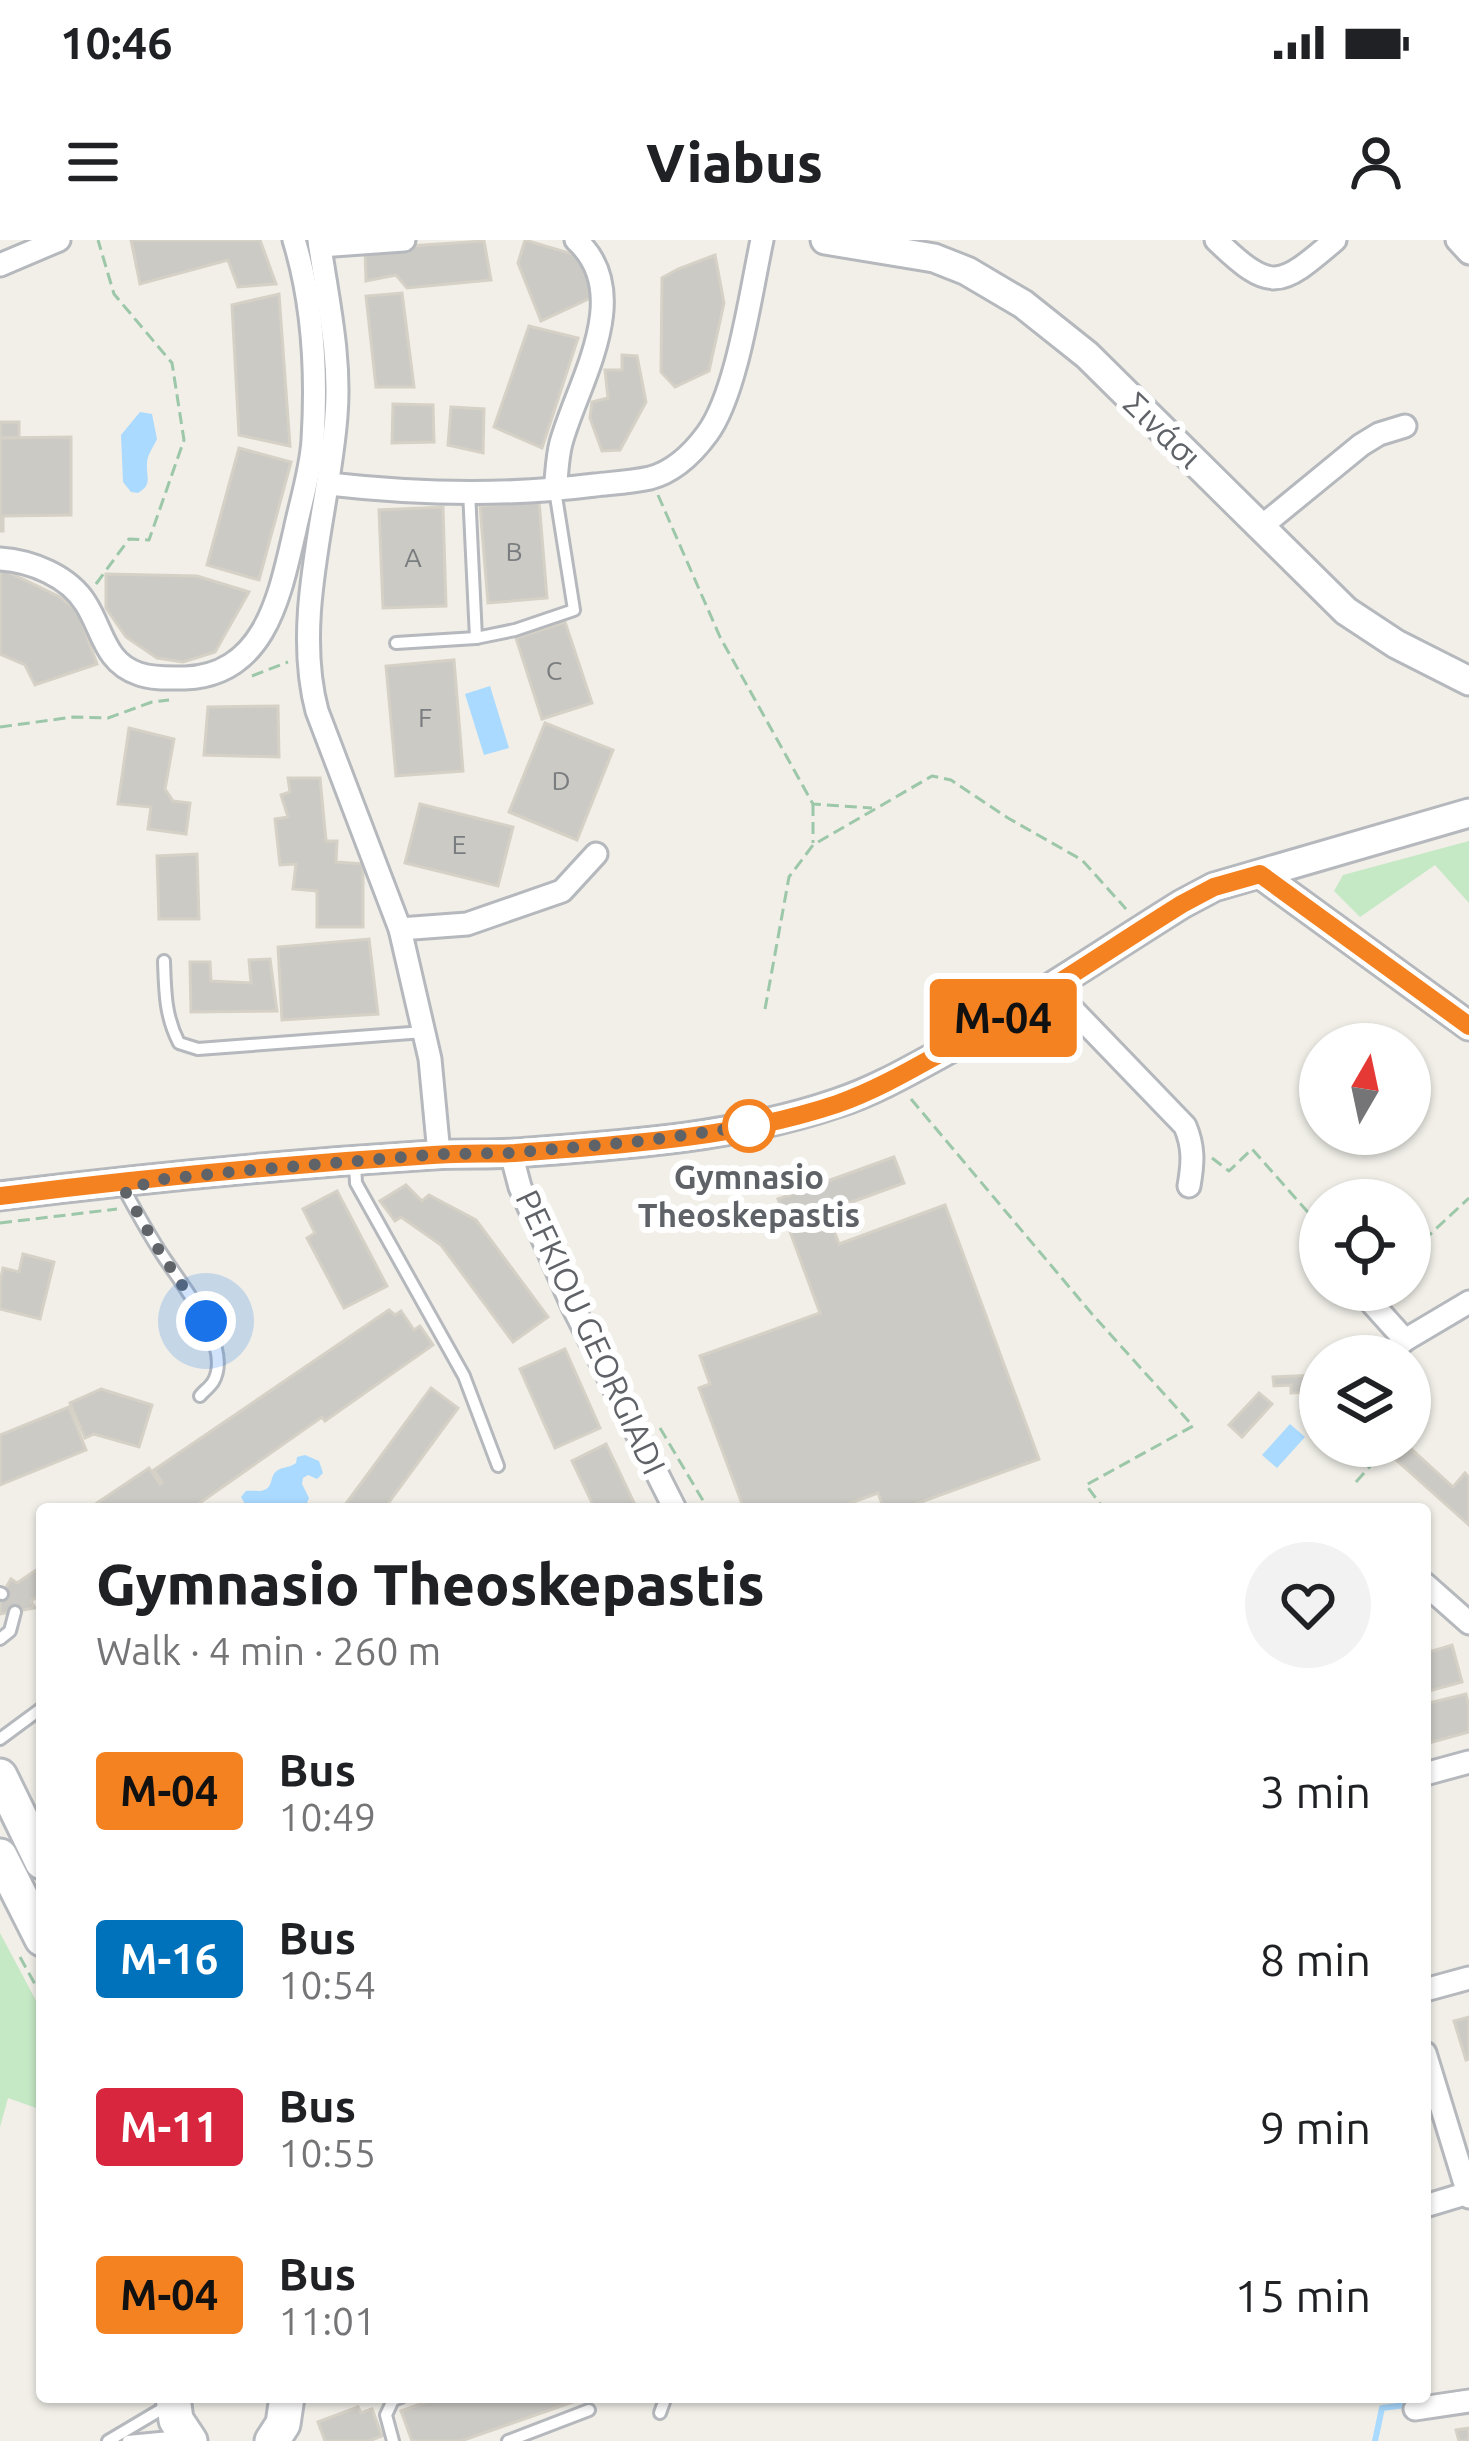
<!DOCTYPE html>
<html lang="en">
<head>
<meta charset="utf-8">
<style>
  body { margin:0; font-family:Ubuntu,sans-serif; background:#f2f2f2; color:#202124; height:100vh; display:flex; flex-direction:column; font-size:45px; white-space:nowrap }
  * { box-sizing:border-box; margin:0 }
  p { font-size:39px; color:#757577 }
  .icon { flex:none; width:66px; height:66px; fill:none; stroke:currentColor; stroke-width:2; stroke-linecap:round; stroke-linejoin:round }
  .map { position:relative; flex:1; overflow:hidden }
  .drawer { position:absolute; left:36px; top:1263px; width:1395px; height:900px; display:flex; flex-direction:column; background:#fff; border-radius:12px; box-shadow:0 3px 9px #0004 }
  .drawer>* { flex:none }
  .badge { padding:0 24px; border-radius:9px; font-size:42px; line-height:78px }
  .needle { width:78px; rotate:9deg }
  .tools { position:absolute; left:1299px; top:783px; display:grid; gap:24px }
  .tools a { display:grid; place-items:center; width:132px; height:132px; border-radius:50%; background:#fff; box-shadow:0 3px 9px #0004; font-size:60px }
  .you { position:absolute; width:60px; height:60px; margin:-30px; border:9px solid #fff; border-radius:50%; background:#1a73e8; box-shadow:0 0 0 18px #1a73e833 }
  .map>.badge { position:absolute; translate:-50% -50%; box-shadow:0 0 0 6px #fff }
  .round { display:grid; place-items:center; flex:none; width:126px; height:126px; border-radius:63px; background:#f2f2f2 }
  .summary { display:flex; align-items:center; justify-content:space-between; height:204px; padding:0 60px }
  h1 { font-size:57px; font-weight:800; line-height:90px }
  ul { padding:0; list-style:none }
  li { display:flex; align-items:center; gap:36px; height:168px; padding:0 60px }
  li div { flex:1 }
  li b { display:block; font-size:45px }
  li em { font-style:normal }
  li .badge { min-width:132px; font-weight:700; text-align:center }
  .status { display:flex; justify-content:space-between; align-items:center; height:84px; padding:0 60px; background:#fff; direction:ltr }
  .status svg { height:33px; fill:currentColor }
  header { display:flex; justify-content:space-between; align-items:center; height:156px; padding:0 60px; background:#fff; font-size:54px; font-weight:800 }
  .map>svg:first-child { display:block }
  .green { fill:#c5e8c5 }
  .water { fill:#aadaff }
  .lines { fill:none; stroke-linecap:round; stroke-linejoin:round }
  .stream { stroke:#aadaff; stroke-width:6 }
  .building { fill:#cccac5; stroke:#d6d1c6; stroke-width:3 }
  .service-casing { stroke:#b5b8bc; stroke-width:16 }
  .minor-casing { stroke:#b5b8bc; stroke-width:27 }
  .tertiary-casing { stroke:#b5b8bc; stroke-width:33 }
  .secondary-casing { stroke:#b6babf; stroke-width:39 }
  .path { stroke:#9cc7a9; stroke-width:3; stroke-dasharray:12 6; stroke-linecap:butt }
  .service { stroke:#fff; stroke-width:10 }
  .minor { stroke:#fff; stroke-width:21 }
  .tertiary { stroke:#fff; stroke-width:27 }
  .secondary { stroke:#fff; stroke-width:33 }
  .line-casing { stroke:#fff; stroke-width:27 }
  .line { stroke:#f58220; stroke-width:18 }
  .walk { stroke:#5f6368; stroke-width:12; stroke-dasharray:0 21.6 }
  .stop-dot { fill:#fff; stroke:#f58220; stroke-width:6 }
  .labels { text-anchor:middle; stroke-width:12; stroke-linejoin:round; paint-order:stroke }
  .number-label { font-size:27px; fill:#7a7d7f }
  .street-label { font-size:33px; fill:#5f6368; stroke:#fff }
  .stop-label { font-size:33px; font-weight:bold; fill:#5f6368; stroke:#fff }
</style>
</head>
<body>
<div class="status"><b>10:46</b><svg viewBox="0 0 49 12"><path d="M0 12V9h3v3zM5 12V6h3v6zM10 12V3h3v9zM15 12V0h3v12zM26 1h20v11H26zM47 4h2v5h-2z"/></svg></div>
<header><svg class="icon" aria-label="menu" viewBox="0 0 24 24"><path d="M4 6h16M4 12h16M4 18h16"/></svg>Viabus<svg class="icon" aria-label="person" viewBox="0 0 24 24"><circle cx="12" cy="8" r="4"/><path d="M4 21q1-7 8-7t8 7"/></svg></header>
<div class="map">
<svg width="1469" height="2201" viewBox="0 0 1469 2201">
  <rect width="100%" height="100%" fill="#f1efe8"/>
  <g class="green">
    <path d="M1469,601V663L1435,625L1360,677L1334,651L1343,635Z"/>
    <path d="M0,1693L42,1772V1870L8,1858L0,1887Z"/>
  </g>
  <g class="water">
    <path d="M140,172L152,174L157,199C154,206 147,215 147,223C146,238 153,244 138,253L131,252L123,242L121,195Z"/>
    <path d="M490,446L509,508L484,515L465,454Z"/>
    <path d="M1290,1184L1305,1197L1277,1228L1262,1215Z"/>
    <path d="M305,1215L319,1221L323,1233L317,1239L308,1235L303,1238L302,1244L309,1258L307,1263C294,1269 282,1260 270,1264L269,1269H248L241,1257L246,1251C252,1250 259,1252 264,1250C275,1246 268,1234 280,1229C285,1227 291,1227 296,1223L297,1217Z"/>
  </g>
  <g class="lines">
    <path class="stream" d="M1375,2201L1382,2168L1405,2165L1412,2168"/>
  </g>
  <g class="building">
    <path d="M131,0H260L276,44L238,47L228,20L140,44Z"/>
    <path d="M525,0L579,16L595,56L541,81L518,23Z"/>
    <path d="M484,1L491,40L407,48L396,35L366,41L365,9Z"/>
    <path d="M715,15L724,63L709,131L675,147L661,132L662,38L678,29Z"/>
    <path d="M402,53L414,147H376L366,56Z"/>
    <path d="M279,54L290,206L239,195L232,65Z"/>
    <path d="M529,86L578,98L542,208L494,187Z"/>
    <path d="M622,115L637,116L646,162L620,210L602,211L590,178L592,162L608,158L605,130H622Z"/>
    <path d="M393,164L433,165L434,202L392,203Z"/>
    <path d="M451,167L484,169L483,213L448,205Z"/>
    <rect x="0" y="182" width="19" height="16"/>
    <path d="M71,197V275L3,276V291H0V198Z"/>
    <path d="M239,208L291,222L259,340L207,325Z"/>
    <path d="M539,261L547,358L488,363L480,266Z"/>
    <path d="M443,267L446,366L383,368L379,270Z"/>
    <path d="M0,328L60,357L78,371L97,424L35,445L25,425L0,414Z"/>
    <path d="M106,334L197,336L249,352L215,412L183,422L157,418L126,397L106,368Z"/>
    <path d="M565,382L592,463L542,479L516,398Z"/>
    <path d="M454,420L463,531L396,536L386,426Z"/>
    <path d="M278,466L279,517L204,515L208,467Z"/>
    <path d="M545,483L613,510L577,600L509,572Z"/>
    <path d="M129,488L174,499L165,549L173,561L190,563L186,594L148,589L151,567L118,564Z"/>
    <path d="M288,538H320L326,601H337L336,622L363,624V687H317V651L293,649L296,624L280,625L275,579L288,577L281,555L290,552Z"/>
    <path d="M420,564L513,587L498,646L405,623Z"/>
    <path d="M197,614L199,679H159L157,616Z"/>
    <path d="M369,699L378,774L282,780L278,707Z"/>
    <path d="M270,719L277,771L191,772L190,722H210L211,741L251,743L249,720Z"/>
    <path d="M894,917L904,943L827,971L839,1004L945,965L1039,1219L902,1269H884L878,1253L834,1269H744L699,1148L710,1144L700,1116L820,1073L778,959Z"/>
    <path d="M406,945L422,961L429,955L476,980L548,1077L513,1102L441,1005L401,977L395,981L380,961Z"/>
    <path d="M337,951L387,1046L344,1068L307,998L315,993L303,969Z"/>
    <path d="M23,1014L54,1022L40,1079L0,1069V1042L3,1028L19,1032Z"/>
    <path d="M389,1070L395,1075L401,1071L414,1090L420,1086L433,1105L325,1181L322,1177L191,1269H88L149,1228L160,1244L162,1242L154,1230Z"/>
    <path d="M565,1109L600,1188L555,1208L520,1129Z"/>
    <path d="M1318,1135V1144L1309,1145V1152L1291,1153V1145L1274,1146L1273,1137Z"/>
    <path d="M431,1148L458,1168L384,1269H342Z"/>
    <path d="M101,1149L152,1165L139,1207L94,1194L85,1198L70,1163Z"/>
    <path d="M1259,1153L1272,1164L1242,1197L1229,1185Z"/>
    <path d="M69,1167L86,1210L0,1245V1195Z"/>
    <path d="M606,1204L637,1269H595L572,1221Z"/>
    <path d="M1379,1206H1408L1453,1247L1465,1233L1469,1237V1285L1394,1218L1399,1213L1392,1208L1387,1213Z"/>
    <path d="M42,1326V1353L31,1361L35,1368L0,1374V1358L11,1339L17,1343Z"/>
    <path d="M1452,1405L1462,1442L1425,1452V1413Z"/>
    <path d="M1466,1454L1469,1466V1492L1425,1504V1464Z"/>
    <path d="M1469,1777V1819L1466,1820L1454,1781Z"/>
    <path d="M440,2157H587L461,2201H412L401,2171Z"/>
    <path d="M358,2167L361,2173L372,2169L382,2196L369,2201H325L318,2182Z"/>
    <path d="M1469,2188V2201H1459L1456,2190Z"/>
  </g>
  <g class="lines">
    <g class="service-casing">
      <g id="service">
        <path d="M469,251L476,398"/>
        <path d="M396,403L476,398L515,390L574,370L555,250"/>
        <path d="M164,721C165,751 165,776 179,803L198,809L424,792"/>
        <path d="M355,924L356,943L464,1136L498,1226"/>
        <path d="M125,951C137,973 149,995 163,1016C182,1045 234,1107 213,1142C210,1147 204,1151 200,1156"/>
        <path d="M0,1353L2,1354"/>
        <path d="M0,1399L10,1391L15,1372"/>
        <path d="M0,1499L42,1468"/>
        <path d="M660,2173L664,2162L663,2157"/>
        <path d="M108,2201L167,2166"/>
        <path d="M128,2201L181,2196"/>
        <path d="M393,2201L386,2175L393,2160L401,2157"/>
        <path d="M508,2201L589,2170"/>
      </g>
    </g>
    <g class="minor-casing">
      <g id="minor">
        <path d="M319,0C327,58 341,116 336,176C329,271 292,377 317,471L400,689L430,819L439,914"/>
        <path d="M1216,0C1271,53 1279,48 1335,0"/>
        <path d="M1457,0L1469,13"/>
        <path d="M320,6L404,0"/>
        <path d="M0,25L59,0"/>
        <path d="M329,244C416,254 508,256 595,245C613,243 632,242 650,238C673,232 693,213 707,194C737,154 751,51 762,0"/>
        <path d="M555,250C557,235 557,218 561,203C577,144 636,54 576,0"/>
        <path d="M1262,286L1361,205L1379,194L1405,186"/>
        <path d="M0,319C31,321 69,336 86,364C103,391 105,423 139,434C153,439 170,438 185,438C266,435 280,354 295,290C301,261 311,231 313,200C317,135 313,62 294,0"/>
        <path d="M400,689L467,684L562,651L596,614"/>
        <path d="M1051,747L1185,886C1194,907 1193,923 1189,946"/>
        <path d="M511,913L520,947L573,1067L675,1269"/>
        <path d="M1317,1002L1320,1005"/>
        <path d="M1360,1050L1405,1100"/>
        <path d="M1387,1116L1405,1100L1469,1062"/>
        <path d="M1425,1344L1469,1383"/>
        <path d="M1425,1534L1469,1522"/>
        <path d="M1425,1750L1469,1738"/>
        <path d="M1425,1813L1469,1957"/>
        <path d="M1425,1966L1468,1953"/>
        <path d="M1415,2169L1469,2161"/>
      </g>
    </g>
    <g class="tertiary-casing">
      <g id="tertiary">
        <path d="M825,0L934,18L967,31L1023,64L1087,115L1346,371L1396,404L1469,441"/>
        <path d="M1260,634L1469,786"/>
        <path d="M0,956C144,938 289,924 433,915C461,913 488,915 515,913C622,905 735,898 837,863C877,850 914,828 951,808C1030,763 1105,712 1182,664L1214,647L1469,573"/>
      </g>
    </g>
    <g class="secondary-casing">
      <g id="secondary">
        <path d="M0,1536L42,1622"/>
        <path d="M0,1616L42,1699"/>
        <path d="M173,2157L176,2180L190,2201"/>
        <path d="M272,2201L283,2184L287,2157"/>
      </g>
    </g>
    <g class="path">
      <path d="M658,255L720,397L813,564L872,568"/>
      <path d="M96,344L129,299L149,300L184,200L172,123L114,54L98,0"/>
      <path d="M252,436L288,422"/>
      <path d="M0,487L73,477L108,478L152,462L169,460"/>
      <path d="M813,564V603"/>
      <path d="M765,769L789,637L813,605L932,536L951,540L1008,578L1082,620L1126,669"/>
      <path d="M911,859L1092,1074L1193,1186L1086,1245L1104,1269"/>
      <path d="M1212,918L1229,931L1252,909L1314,979"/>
      <path d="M0,983L117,969"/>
      <path d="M1410,1013L1469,958"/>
      <path d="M660,1188L708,1269"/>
      <path d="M1356,1242L1382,1213"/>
      <path d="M20,1717L42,1757"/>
    </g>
    <use href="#service" class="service"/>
    <use href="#minor" class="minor"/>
    <use href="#tertiary" class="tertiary"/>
    <use href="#secondary" class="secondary"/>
  </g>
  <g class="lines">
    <g class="line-casing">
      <path id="line" d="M0,956C143,938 289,924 433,915C460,913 488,914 515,913C622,905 735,898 837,864C874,851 909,831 943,812C1025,767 1102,714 1182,664L1214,647L1260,634L1469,786"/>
    </g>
    <use href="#line" class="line"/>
    <path class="walk" d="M206,1081L160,1012L125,951L156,940L239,931L439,914L511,913L644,901L749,886"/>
  </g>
  <circle class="stop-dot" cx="749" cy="886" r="24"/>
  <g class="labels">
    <g class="number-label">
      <text x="514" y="321">B</text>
      <text x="413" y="327">A</text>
      <text x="554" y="440">C</text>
      <text x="425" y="487">F</text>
      <text x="561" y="550">D</text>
      <text x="459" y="614">E</text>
    </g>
    <g class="street-label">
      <text transform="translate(1163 190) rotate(44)" y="12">Σινάσι</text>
      <text transform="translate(591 1092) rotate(65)" y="12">PEFKIOU GEORGIADI</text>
    </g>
    <g class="stop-label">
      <text x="749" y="949">Gymnasio<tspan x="749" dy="38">Theoskepastis</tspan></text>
    </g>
  </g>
</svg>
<div class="tools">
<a><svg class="needle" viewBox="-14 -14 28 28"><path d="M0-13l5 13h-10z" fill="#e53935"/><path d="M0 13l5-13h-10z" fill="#757577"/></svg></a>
<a><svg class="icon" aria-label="locate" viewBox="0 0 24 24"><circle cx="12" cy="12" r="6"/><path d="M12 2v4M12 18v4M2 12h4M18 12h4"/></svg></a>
<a><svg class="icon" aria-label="layers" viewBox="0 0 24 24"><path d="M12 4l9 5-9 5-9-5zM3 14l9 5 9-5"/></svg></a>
</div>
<div class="you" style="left:206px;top:1081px"></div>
<b class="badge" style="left:1003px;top:778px;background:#f58220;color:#111">M-04</b>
<section class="drawer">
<div class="summary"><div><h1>Gymnasio Theoskepastis</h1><p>Walk · 4 min · 260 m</p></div><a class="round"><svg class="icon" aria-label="heart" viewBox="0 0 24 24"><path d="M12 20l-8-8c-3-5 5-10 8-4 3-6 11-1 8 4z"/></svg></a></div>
<ul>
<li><span class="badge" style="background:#f58220;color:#111">M-04</span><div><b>Bus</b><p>10:49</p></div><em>3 min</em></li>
<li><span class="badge" style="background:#0072bc;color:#fff">M-16</span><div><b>Bus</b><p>10:54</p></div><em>8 min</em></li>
<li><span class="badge" style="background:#d7263d;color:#fff">M-11</span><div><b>Bus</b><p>10:55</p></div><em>9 min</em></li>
<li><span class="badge" style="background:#f58220;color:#111">M-04</span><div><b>Bus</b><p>11:01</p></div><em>15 min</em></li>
</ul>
</section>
</div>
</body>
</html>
